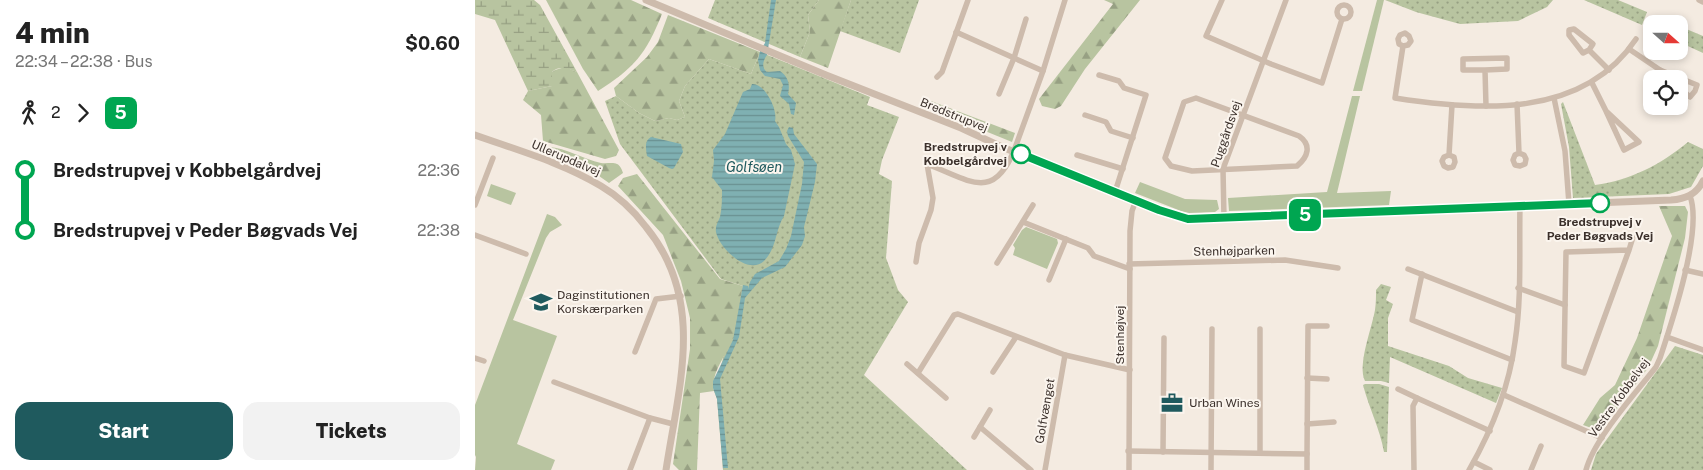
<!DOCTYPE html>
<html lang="en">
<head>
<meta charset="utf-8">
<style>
  body { margin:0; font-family:"Public Sans",sans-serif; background:#f2f2f2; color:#222; height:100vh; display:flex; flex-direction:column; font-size:19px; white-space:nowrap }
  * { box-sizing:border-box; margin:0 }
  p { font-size:16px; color:#767676 }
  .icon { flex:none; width:28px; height:28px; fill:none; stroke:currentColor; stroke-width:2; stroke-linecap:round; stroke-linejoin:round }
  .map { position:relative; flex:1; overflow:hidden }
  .side { display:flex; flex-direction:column; background:#fff; width:475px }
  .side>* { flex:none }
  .badge { padding:0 10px; border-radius:8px; font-size:18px; line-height:32px }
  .needle { width:32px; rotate:111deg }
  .tools { position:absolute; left:1168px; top:15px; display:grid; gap:10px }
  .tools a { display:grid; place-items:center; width:45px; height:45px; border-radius:10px; background:#fff; box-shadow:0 2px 8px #0003; font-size:25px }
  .map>.badge { position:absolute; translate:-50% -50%; box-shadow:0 0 0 2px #fff }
  .legs { display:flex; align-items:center; gap:8px; height:55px; padding:0 15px; font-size:16px }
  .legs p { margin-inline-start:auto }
  .head { display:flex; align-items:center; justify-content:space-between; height:85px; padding:0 15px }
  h1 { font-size:28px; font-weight:800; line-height:38px }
  .button { display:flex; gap:10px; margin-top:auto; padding:10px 15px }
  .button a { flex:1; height:58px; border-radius:15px; background:#1f5a5e; color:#fff; font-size:20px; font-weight:800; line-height:58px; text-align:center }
  .button a+a { background:#f2f2f2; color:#222 }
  ul { padding:0 15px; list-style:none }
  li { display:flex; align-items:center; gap:18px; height:60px; font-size:19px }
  li i { display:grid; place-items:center; width:8px; height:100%; margin:0 6px; background:currentColor }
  li i::after { content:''; width:12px; height:12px; margin:-6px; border:4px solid; border-radius:50%; background:#fff }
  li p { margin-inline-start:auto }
  li:first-child i { background:linear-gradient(#0000 50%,currentColor 0) }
  li:last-child i { background:linear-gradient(currentColor 50%,#0000 0) }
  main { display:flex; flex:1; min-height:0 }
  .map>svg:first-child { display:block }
  .grass { fill:url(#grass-dots) }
  .forest { fill:url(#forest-firs) }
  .wetland { fill:url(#wetland-marsh) }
  .park { fill:#b8c4a0 }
  .water { fill:url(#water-rules) }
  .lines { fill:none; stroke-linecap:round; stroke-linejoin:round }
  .minor { stroke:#cdbbac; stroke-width:5.5 }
  .tertiary { stroke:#cdbbac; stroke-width:7 }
  .line-1-casing { stroke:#fff; stroke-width:11 }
  .line-1 { stroke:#00a651; stroke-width:8 }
  .stop-1-dot { fill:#fff; stroke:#00a651; stroke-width:2.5 }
  .labels { text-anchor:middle; stroke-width:4; stroke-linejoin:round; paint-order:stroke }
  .street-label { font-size:12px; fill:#3b302b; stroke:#fbf5ee }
  .stop-label { font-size:12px; font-weight:bold; fill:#3b302b; stroke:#fbf5ee; text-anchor:end }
  .poi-label { font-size:12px; fill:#3b302b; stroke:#fbf5ee; text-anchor:start }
  .water-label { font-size:14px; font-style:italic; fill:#1f5a5e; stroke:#fbf5ee }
</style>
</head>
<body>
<main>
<section class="side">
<div class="head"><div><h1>4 min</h1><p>22:34 – 22:38 · Bus</p></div><b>$0.60</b></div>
<div class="legs"><svg class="icon" aria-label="walk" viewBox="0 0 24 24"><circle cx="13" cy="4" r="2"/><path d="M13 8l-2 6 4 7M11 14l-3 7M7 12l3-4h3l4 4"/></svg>2<svg class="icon" aria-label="forward" viewBox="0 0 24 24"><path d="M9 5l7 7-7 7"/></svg><b class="badge" style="background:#00a651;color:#fff">5</b></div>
<ul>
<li><i style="color:#00a651"></i><b>Bredstrupvej v Kobbelgårdvej</b><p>22:36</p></li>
<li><i style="color:#00a651"></i><b>Bredstrupvej v Peder Bøgvads Vej</b><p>22:38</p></li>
</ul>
<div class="button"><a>Start</a><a>Tickets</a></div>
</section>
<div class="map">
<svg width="1228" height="470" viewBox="0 0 1228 470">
  <defs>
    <pattern id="grass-dots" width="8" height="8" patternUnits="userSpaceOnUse" patternTransform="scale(1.25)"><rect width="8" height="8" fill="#b8c4a0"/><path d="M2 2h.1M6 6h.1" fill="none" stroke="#97a083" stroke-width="1.8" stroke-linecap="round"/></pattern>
    <pattern id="forest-firs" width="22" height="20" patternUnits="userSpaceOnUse" patternTransform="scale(1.25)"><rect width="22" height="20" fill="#b8c4a0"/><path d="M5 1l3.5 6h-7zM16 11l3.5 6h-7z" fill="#97a083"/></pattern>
    <pattern id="wetland-marsh" width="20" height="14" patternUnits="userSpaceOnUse" patternTransform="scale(1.25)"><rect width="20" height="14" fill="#b8c4a0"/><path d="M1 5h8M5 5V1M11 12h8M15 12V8" fill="none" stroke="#97a083"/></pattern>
    <pattern id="water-rules" width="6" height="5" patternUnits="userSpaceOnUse" patternTransform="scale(1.25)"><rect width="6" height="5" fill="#7fb0b2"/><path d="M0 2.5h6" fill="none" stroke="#699091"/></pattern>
  </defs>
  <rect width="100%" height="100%" fill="#f4ebe1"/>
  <g class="grass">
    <path d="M240,0H344L333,15L335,32L325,57L233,18Z"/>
    <path d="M376,0H444L425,53L365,31Z"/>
    <path d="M910,0H1078L1072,7L1043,21L985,24L941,12Z"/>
    <path d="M1109,0H1143L1172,12L1167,25Z"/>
    <path d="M1204,26L1228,36V53L1204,42Z"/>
    <path d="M285,52L395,97L392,105L424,117L407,160L404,174L417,181L411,258L423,290L433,302L389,375L492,470H248L242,399L239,391L268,286L246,279L145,144L130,101L141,96L164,113L180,121L194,118L202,120L210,117L204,101L210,86L234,59L276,74Z"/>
    <path d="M1088,102L1120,185C1156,180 1185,165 1213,142L1228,149V166L1216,187L1194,194L1098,198L1094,147L1086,104Z"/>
    <path d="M906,284L916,287L911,300L918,304L913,318V346L974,366L993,378L1027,388L1021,403L915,357L914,383L906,381H890C882,365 897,328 900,310C901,303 901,296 901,290Z"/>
    <path d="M1200,346L1228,355V470H1116L1121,454Z"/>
    <path d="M890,384H904L914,387L912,452H909C905,429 894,408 888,385Z"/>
  </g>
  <g class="forest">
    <path d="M71,0H156L187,14C171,54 159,68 123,91L108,69Z"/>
    <path d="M344,0H376L353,68L325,57L335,32L333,15Z"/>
    <path d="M629,0H665L610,69L586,106L580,109L567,106L564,99L638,4Z"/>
    <path d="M193,15L285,52L276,74L234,59L210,86L204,101L210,117L202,120L194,118L180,121L164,113L141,96L139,88L172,57L183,42Z"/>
    <path d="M90,67L102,72L144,150L141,156L130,159L68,141L66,115L48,100L53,91L77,86V72L80,70Z"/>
    <path d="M456,101L540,133L537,142L456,109L455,105Z"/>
    <path d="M73,147C92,148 108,159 126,163C131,164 138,162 142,164C145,165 147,170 148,173L134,183L124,176L68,153L67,150Z"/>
    <path d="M162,174L245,279L268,286C263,304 264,323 257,340C251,356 235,374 239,391L225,393L222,470H204L198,464L215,349V318L206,281L188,235L143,186L148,178Z"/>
    <path d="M1184,206H1210L1213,212L1210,238L1183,346L1173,368L1125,431L1108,425L1125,398L1140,385L1162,338L1197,236Z"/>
  </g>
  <path class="wetland" d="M0,0H59L65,5L102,72C93,69 85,65 77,72V86L53,91L20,20L0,14Z"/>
  <g class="park">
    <path d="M902,0H909L887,91H878Z"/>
    <path d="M877,96H885L862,193L916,191L914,205L754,211L753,198L852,192Z"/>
    <path d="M665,182L710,199L742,200L744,209L740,212L714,213L706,211L660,193Z"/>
    <path d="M16,184L41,193L36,205L12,196Z"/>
    <path d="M72,214L80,217L87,225L75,232L71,238L38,320L82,336L42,444L80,460L76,470H0L1,457L0,455V405Z"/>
    <path d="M551,227L582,239L583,243L572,269L538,255L540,248L538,245L547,230Z"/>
  </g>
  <g class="water">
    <path d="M296,0H301L292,55C288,60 286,68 292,72L305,71C314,77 315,86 313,94L321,103L319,115L316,114L314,104L305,96L308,85L305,79L290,76L285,70L283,60L285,51L290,43Z"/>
    <path d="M277,84C290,83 303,110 300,121L304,127L311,144L316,150L320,164L309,216C300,230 302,248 289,261C273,276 244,248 241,232C240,226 243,222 245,217C247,208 247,199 247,190L237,177L239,161L238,150L250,134L268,92L275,89Z"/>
    <path d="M314,127L318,128L319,134L342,164L340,182L329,227L330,236L327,245L310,267L287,278L270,298L264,337L245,379L253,468H248L242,399L238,388V381L258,340L268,285L273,286V289L275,282L280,274L304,261L311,249L316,236L327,184L329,162L313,136L312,131Z"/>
    <path d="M176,137L206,144L208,152L199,168L197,169L194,168L172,156C171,148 169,141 176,137Z"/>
  </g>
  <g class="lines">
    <g class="minor">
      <path d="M747,0L731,36L796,64L847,83L867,19"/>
      <path d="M1224,0L1228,2"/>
      <circle cx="869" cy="12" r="7"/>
      <path d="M481,32L568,71"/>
      <path d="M928,46L924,44L923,39L925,35L930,33L934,36L936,41L933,45L928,46L920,98C1003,111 1108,119 1161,39"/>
      <path d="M1154,49L1185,70L1195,79"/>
      <path d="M1114,50L1108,53L1094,35V30L1099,29L1118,44L1114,50L1134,70"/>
      <path d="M1010,70L1032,69V58L988,59V70H1010L1011,106"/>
      <path d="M1185,70L1222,85L1220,91L1215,97L1204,87"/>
      <path d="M624,75L644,81L649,88L671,95L640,192"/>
      <path d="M462,77L467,72L493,0"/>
      <path d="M1117,83L1131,111L1164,142L1149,150L1131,111"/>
      <path d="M524,94L539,58L551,19"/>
      <path d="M721,98L824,136C837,145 833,157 822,166L717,171L696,166L690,158L709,102Z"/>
      <path d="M1079,98L1090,151L1094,204"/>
      <path d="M1042,104L1044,153L1049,155L1051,159L1050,164L1045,166L1040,165L1038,160L1040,155L1044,153"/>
      <path d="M610,115L631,122L636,131L658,138"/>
      <path d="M602,155L648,169"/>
      <path d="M974,155L969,157L967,161L969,166L973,168L978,167L980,162L979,157L974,155L977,105"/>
      <path d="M0,205L18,158"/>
      <path d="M749,218L748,169L811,0"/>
      <path d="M548,222L613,248L619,256L655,269"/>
      <path d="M0,235L51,254"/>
      <path d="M1154,250L1091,252L1089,366L1109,373L1154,250L1158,237"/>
      <path d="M441,262L444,243L456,210L458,198L452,164C494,180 519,203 540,148L568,71L590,0"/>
      <path d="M522,263L558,205"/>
      <path d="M654,264L810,260L863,268"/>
      <path d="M933,269L1043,312"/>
      <path d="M1210,270L1228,274"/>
      <path d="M947,274L937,320L1037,360"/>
      <path d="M574,280L591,239"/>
      <path d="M1043,288L1090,305"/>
      <path d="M1192,337L1228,350"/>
      <path d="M160,352L181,299L206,296"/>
      <path d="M0,358L9,361"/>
      <path d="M432,364L471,398"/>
      <path d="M518,372L541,337"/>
      <path d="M443,373L479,315L483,314L590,355L655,370"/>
      <path d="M832,378L852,379"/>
      <path d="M79,382L175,418L198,424"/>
      <path d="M923,389L942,398"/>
      <path d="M1029,395L1127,438"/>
      <path d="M832,424L859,422"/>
      <path d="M505,427L556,470"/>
      <path d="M499,437L515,410"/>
      <path d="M653,451L832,454L833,326H852"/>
      <path d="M688,452L689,338"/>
      <path d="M785,453V329"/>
      <path d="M832,454V470"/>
      <path d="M999,462L1015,470"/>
      <path d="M155,470L175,418"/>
      <path d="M570,470L590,355"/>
      <path d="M654,470L655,231L657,211L661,200"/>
      <path d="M736,470L737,329"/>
      <path d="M939,470L938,406L942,398L1015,431"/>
      <path d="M994,470C1017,430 1034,388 1040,342C1047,297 1044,250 1045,205"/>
      <path d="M1056,470L1066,446"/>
      <path d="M1111,470C1119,439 1160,394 1181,367L1185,358C1197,322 1228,230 1215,196"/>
    </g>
    <g class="tertiary">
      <path d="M171,0L351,75L486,128L527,147L698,215L713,219L1196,200C1210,199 1221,195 1228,181"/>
      <path d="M0,135C42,150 88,163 126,186C143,196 159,211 171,227C231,300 204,385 191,470"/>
    </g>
  </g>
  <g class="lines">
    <g class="line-1-casing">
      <path id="line-1" d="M546,154L684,210L713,219L1125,203"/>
    </g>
    <use href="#line-1" class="line-1"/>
  </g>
  <defs>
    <g id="school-bare" transform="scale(1.725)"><path d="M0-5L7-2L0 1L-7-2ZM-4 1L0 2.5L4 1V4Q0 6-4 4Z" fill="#1f5a5e" stroke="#fbf5ee" stroke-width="2.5" paint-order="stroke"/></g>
    <g id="office-bare" transform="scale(1.725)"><path d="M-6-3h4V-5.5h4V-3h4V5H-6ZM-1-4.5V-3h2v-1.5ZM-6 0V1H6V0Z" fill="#1f5a5e" stroke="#fbf5ee" stroke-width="2.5" paint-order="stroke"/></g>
  </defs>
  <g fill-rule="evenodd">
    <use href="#school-bare" x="66" y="302"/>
    <use href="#office-bare" x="697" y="403"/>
  </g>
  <g class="stop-1-dot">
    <circle cx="546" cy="154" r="9"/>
    <circle cx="1125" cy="203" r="9"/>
  </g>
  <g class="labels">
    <g class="street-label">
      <text transform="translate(479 115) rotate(22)" y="4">Bredstrupvej</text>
      <text transform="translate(751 134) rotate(-71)" y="4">Puggårdsvej</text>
      <text transform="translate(91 158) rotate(23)" y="4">Ullerupdalvej</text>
      <text transform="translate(759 251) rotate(-1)" y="4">Stenhøjparken</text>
      <text transform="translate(645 335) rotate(-90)" y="4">Stenhøjvej</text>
      <text transform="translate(1144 398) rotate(-54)" y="4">Vestre Kobbelvej</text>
      <text transform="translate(570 411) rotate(-80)" y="4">Golfvænget</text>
    </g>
    <g class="stop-label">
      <text x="532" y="151">Bredstrupvej v<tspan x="532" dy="14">Kobbelgårdvej</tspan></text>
      <text x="1125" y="226" text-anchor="middle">Bredstrupvej v<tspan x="1125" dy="14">Peder Bøgvads Vej</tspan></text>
    </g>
    <g class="poi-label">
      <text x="82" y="299">Daginstitutionen<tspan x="82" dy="14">Korskærparken</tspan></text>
      <text x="714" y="407">Urban Wines</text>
    </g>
    <g class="water-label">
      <text x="279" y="172">Golfsøen</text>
    </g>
  </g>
</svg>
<div class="tools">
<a><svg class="needle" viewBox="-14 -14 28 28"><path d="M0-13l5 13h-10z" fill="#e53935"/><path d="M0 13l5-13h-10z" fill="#767676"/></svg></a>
<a><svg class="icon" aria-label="locate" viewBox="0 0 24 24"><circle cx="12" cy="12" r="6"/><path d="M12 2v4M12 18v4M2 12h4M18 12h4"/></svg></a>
</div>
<b class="badge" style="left:830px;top:215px;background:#00a651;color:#fff">5</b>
</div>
</main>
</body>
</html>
